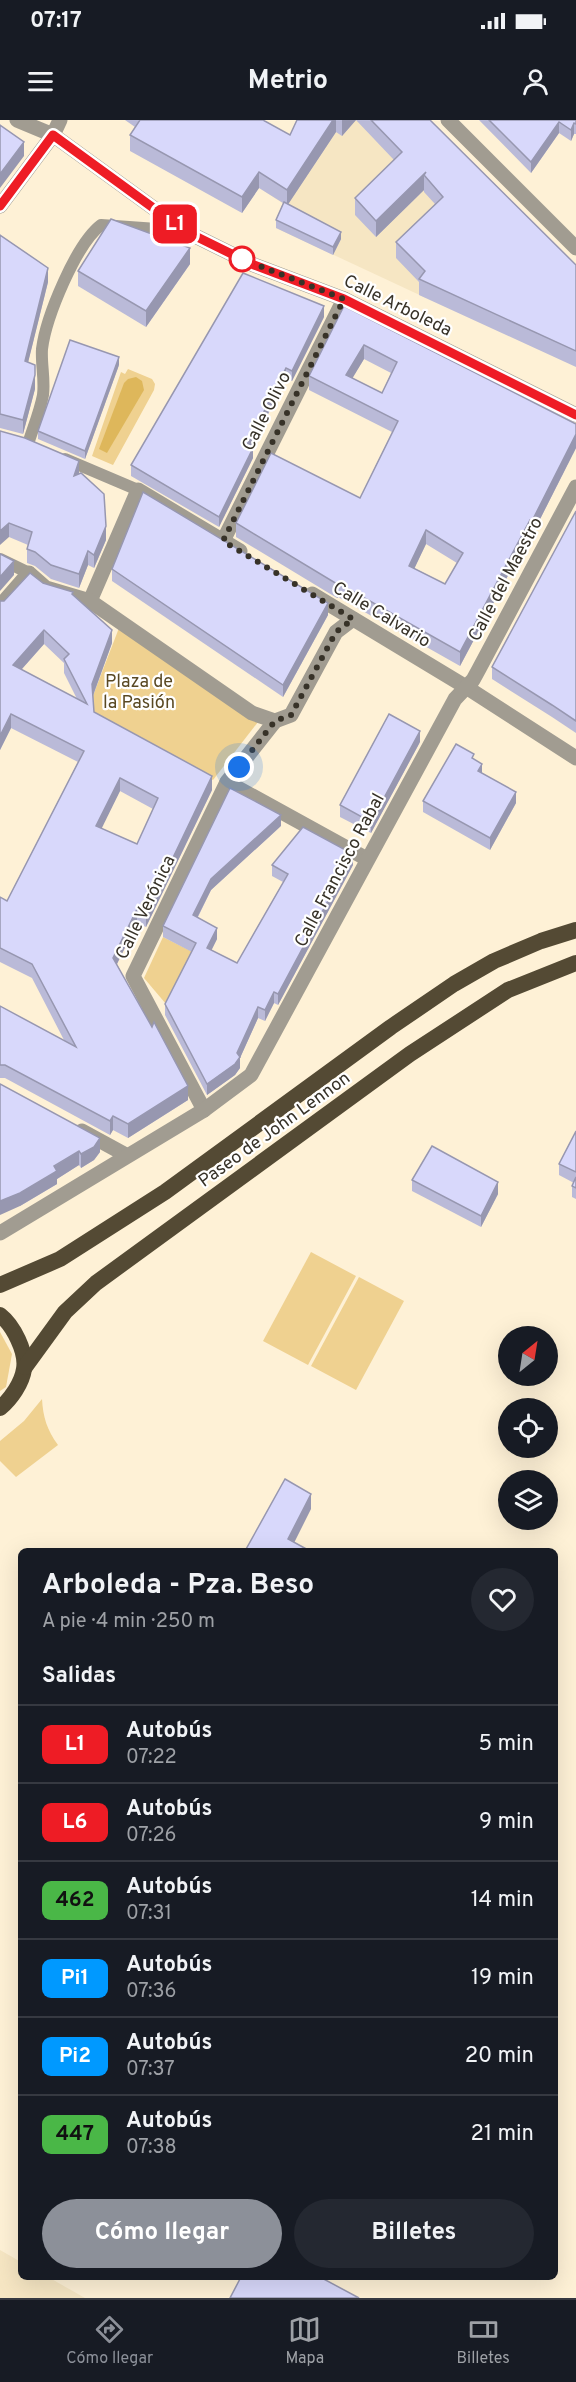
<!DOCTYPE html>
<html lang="es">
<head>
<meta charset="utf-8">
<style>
  body { margin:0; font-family:Overpass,sans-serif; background:#242831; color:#f1f3f6; height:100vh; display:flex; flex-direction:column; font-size:22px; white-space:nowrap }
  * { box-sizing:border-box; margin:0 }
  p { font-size:20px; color:#9ea1a6 }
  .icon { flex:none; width:33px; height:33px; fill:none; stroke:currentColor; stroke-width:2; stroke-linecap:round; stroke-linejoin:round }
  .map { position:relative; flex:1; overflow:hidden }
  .panel { position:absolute; left:18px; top:1428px; width:540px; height:732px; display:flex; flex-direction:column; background:#171b24; border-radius:9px; box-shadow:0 6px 24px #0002 }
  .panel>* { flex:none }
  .badge { padding:0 12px; border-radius:9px; font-size:21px; line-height:39px }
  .needle { width:39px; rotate:30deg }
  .fabs { position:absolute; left:498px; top:1206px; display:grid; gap:12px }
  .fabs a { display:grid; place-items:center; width:60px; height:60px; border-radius:50%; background:#171b24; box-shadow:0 6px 24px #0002; font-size:30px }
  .you { position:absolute; width:30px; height:30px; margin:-15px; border:4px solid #fff; border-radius:50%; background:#1a73e8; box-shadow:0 0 0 9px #1a73e833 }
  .map>.badge { position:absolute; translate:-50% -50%; box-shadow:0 0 0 3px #fff }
  h2 { padding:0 24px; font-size:22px; line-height:54px }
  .round { display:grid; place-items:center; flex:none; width:63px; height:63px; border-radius:32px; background:#242831 }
  .overview { display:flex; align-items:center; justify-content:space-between; height:102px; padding:0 24px }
  h1 { font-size:28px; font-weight:700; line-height:45px }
  .button { display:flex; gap:12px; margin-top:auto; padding:12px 24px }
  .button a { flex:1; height:69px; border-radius:36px; background:#8c9099; color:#fff; font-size:24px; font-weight:700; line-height:69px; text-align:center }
  .button a+a { background:#242831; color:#f1f3f6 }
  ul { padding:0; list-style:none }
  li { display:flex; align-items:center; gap:18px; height:78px; padding:0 24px; border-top:2px solid #363941 }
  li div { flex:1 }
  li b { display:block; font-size:22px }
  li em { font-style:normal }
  li .badge { min-width:66px; font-weight:700; text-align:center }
  .status { display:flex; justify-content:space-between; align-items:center; height:42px; padding:0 30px; background:#171b24; direction:ltr }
  .status svg { height:16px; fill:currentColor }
  header { display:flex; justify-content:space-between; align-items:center; height:78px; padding:0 24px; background:#171b24; font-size:27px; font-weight:700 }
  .tabs { display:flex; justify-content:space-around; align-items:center; height:84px; border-top:2px solid #363941; background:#171b24; font-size:16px; color:#9ea1a6 }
  .tabs a { display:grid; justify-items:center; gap:3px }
  .tabs .selected { color:#8c9099 }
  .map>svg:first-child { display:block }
  .built { fill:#f6e6c3 }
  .green { fill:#efd190 }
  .water { fill:#deb75b }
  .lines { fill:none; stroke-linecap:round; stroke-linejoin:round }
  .pedestrian { stroke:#a19c91; stroke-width:12 }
  .minor { stroke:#a19c91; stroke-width:15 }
  .trunk { stroke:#544a34; stroke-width:16 }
  .wall { fill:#babad8; fill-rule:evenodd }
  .shaded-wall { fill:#9797b0 }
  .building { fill:#d8d8fb; stroke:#9797b0; stroke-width:1.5; fill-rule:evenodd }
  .line-casing { stroke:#fff; stroke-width:14 }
  .line { stroke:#ee1c25; stroke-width:9 }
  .walk { stroke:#373228; stroke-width:6; stroke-dasharray:0 10.8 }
  .stop-dot { fill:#fff; stroke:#ee1c25; stroke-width:3 }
  .labels { text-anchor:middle; stroke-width:4.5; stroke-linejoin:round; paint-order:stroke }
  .street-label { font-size:18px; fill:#373228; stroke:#fff }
  .park-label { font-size:18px; fill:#5a4923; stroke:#fff }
</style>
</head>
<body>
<div class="status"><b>07:17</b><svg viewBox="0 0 49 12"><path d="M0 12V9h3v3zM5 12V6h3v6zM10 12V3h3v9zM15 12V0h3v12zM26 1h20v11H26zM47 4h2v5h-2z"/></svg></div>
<header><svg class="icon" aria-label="menu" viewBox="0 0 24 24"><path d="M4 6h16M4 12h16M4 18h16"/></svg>Metrio<svg class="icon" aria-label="person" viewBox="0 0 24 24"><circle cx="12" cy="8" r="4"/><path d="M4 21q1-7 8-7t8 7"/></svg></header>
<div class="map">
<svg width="576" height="2178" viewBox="0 0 576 2178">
  <rect width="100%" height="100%" fill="#fef1d6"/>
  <g class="built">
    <path d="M346,0H414L496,80L441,154L426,178L276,108L287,86L264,71Z"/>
    <path d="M0,2130L21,2142V2157H48L85,2178H0Z"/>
  </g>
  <g class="green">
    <path d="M128,249L152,259L155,264L154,270L113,345L92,336L121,252L125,254Z"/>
    <path d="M119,508L258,602L213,660L93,592L92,578Z"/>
    <path d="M163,817L193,832L166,884L144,858Z"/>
    <path d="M311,1132L356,1156L308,1245L263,1221Z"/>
    <path d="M359,1157L404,1181L356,1270L311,1246Z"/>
    <path d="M0,1212L12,1234L6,1267L0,1271Z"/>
    <path d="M42,1279C43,1297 47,1310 58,1325L16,1357L0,1341V1321L24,1301Z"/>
  </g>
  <path class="water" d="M136,257L142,261L144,270L107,333L99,329L124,263L128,259Z"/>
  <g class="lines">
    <g class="pedestrian">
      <path d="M28,324C33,308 40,291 43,275C45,260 41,244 42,229C46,197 76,124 101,105L185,111"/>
      <path d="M65,339L138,370"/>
      <path d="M0,439L29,453"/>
    </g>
    <g class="minor">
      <path d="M17,0L53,15L185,111L254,145L344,179L576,295"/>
      <path d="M448,0L576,128"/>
      <path d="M0,86L53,15L60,0"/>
      <path d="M223,421L344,179"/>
      <path d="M312,474L466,567L576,638"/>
      <path d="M90,481L138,370L240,431"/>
      <path d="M0,486L29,453L46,468L90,481L252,593L275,601"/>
      <path d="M275,601L291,595L336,512L353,499"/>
      <path d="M227,662L367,739"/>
      <path d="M204,990L133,856L227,662L275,601"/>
      <path d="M82,1011L126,1035"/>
      <path d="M0,1113L204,990L251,955L455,579L473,560L479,549L576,367"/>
    </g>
    <g class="trunk">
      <path d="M0,1165L60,1139L165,1072L391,907L454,864L494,841L541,821L576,810"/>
      <path d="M0,1195C13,1205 27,1232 24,1249C22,1263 11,1279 0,1288"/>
      <path d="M25,1247L65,1192L96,1163L410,934L508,870L576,843"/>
    </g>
  </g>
  <g class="wall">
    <path d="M125,0H263L290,15L297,0H430L576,145V247L419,175V162L396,138V122L435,84L424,72V70L376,117L355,95V78L394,40L356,0L342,16L336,12L288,84L341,119L333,135L276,108V100L283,83L259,68L242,93L130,31V15L135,7Z"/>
    <path d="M479,0H576V14H574L571,21L559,13L531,53Z"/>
    <path d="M0,115L48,162L28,242L35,269L23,314L0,308Z"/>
    <path d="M190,144L146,207L78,166V151Z"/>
    <path d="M344,186L576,304V328L532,415L530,414L460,546L338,477L337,478L236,417V403L360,378L392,312L309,270V256ZM364,239L391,253L382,273L352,258ZM426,424L457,443L445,464L414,448Z"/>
    <path d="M324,197L292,261L286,258L252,327L253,338L219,407L131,356V345Z"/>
    <path d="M119,245L85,339L38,319V311Z"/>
    <path d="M0,311L79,353L106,420L94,448L88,445L79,468L51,459L35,446L27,443V429L28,425L9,417Z"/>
    <path d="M576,391V613L552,597L492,559V547Z"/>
    <path d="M112,449L328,495L283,577L112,461Z"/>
    <path d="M43,463L73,475L112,523L93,576L94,592L212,670L146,807L137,803L117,844L188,980L128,1018L113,1010L110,1015L5,958H0V886L65,922L32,858L0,842V777L7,781L78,642L11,608L0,630V481H4ZM44,524L64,543V553L77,579L21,550ZM120,671L153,689L137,724L101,708Z"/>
    <path d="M420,622L371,713L340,697V685Z"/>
    <path d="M474,639L482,653L516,683L490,730L423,692V681Z"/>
    <path d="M281,706L211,770L198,797L217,819L211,831L237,843L283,762L272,756V745H353L278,885L274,883L265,901L258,898L240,938V948L235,955L207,975L165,895V884L192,832L163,817V806Z"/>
    <path d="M0,964L100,1032L94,1040L81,1048L79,1045L57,1059V1064L20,1086Z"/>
    <path d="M576,1011V1079L572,1077V1066L574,1063L559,1055V1044Z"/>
    <path d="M412,1060L498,1074L481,1107L412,1071Z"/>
  </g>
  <g class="shaded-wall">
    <path d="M333,0H336V12L287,86V70Z"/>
    <path d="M342,0H356L342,16Z"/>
    <path d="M559,2V13L531,53V42Z"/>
    <path d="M574,3V14L571,21V10Z"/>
    <path d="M24,22V36L0,68V54Z"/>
    <path d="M259,52V68L242,93V77Z"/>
    <path d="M426,52L424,55V70L376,117V101Z"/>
    <path d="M341,112V119L333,135V127Z"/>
    <path d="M190,128V144L146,207V191Z"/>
    <path d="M48,148V162L25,255V241Z"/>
    <path d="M324,186V197L292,261V251Z"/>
    <path d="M364,225V239L346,269V255Z"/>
    <path d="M119,237V245L85,339V331Z"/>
    <path d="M286,248V258L247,335V325Z"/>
    <path d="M35,255V269L23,314V300Z"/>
    <path d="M576,314V328L532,415V401Z"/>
    <path d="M253,328V338L219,407V397Z"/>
    <path d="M79,341V354L74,356Z"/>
    <path d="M530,400V414L460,546V532Z"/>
    <path d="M9,403V417L0,425V411Z"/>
    <path d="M106,406V420L94,448V435Z"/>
    <path d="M426,410V424L409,460V446Z"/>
    <path d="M88,431V445L79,468V454Z"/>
    <path d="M14,441V455L0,471V457Z"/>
    <path d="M338,463V477L337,478V464Z"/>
    <path d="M328,483V495L283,577V565Z"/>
    <path d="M44,510V524L13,559V545Z"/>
    <path d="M112,510V523L92,578V564Z"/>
    <path d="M11,594V608L0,630V616Z"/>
    <path d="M420,611V622L371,713V702Z"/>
    <path d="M482,644V656L478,651Z"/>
    <path d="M212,656V670L146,807V794Z"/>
    <path d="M120,658V671L96,720V706Z"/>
    <path d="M516,672V683L490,730V718Z"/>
    <path d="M281,695V706L211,770L193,806V795L211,759Z"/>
    <path d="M353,734V745L278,885V874Z"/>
    <path d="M137,789V803L113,852V838Z"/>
    <path d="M217,808V819L207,839V828Z"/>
    <path d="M274,872V883L265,901V890Z"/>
    <path d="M258,887V898L240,938V948L235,955L207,975V964L237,933Z"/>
    <path d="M188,966V980L128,1018V1004Z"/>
    <path d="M113,996V1010L110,1015V1001Z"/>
    <path d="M100,1018V1032L94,1040L81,1048V1034Z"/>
    <path d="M79,1031V1045L57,1059V1064L20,1086L0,1095V1081Z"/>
    <path d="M498,1062V1074L481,1107V1096Z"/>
    <path d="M311,1374V1389L290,1431L288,1419Z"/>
  </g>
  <g class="building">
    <path d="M140,0H263L290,15L297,0H333L287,70L259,52L242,77L130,15Z"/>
    <path d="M371,0H430L576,145V231L419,159L425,151L396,122L443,77L424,55L426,52L376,101L355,78L402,32Z"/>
    <path d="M489,0H576V4L574,3L571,10L559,2L531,42Z"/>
    <path d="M0,5L24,22L0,54Z"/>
    <path d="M284,82L341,112L333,127L276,100Z"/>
    <path d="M111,99L190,128L146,191L78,151Z"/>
    <path d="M0,115L48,148L25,241L35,245V255L23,300L0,294Z"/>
    <path d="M243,153L324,186L292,251L286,248L247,325L253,328L219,397L131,345Z"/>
    <path d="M344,186L576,304V314L532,401L530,400L460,532L338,463L337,464L236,403L271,333L360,378L398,301L309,256ZM364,225L397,242L382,273L346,255ZM426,410L463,433L445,464L409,446Z"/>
    <path d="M70,220L119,237L85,331L38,311Z"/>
    <path d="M0,311L25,318L79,341L74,356L81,353L104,374L106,406L94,435L88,431L79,454L51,445L35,432L27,429L32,412L9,403L0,411Z"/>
    <path d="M143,372L328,483L283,565L112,449Z"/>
    <path d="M576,391V601L552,585L492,547Z"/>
    <path d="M0,434L14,441L0,457Z"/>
    <path d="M30,453L43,463L73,472L72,474L112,510L92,564L94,592L212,656L146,794L137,789L113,838L152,907L154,902L188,966L128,1004L113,996L110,1001L5,945H0V886L76,927L32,844L0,828V777L7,781L84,631L11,594L0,616V481H4ZM44,510L69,534L64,539L87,584L13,545ZM120,658L158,678L137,724L96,706Z"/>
    <path d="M389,594L420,611L371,702L340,685Z"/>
    <path d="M456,624L474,634L472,638L482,644L478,651L516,672L490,718L423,681Z"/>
    <path d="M230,668L281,695L211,759L193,795L217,808L207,828L237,843L288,754L272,745L303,707L353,734L278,874L274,872L265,890L258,887L237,933L240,937L235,944L207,964L165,884L196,823L163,806Z"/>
    <path d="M0,964L100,1018L94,1027L81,1034L79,1031L54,1046L57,1051L20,1073L0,1081Z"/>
    <path d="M576,1011V1052L559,1044Z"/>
    <path d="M432,1026L498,1062L481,1096L412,1060Z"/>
    <path d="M576,1057V1068L572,1066Z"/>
    <path d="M285,1359L311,1374L288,1419L310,1431H245Z"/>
    <path d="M241,2157H320L359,2178H230Z"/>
  </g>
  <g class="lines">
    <g class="line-casing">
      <path id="line" d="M0,86L53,15L185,111L254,145L344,179L576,295"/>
    </g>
    <use href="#line" class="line"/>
    <path class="walk" d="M239,647L275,601L291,595L336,512L353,499L223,421L344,179L242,139"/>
  </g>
  <circle class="stop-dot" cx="242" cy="139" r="12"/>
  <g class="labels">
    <g class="street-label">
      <text transform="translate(398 185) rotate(26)" y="6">Calle Arboleda</text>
      <text transform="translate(266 291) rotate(-63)" y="6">Calle Olivo</text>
      <text transform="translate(505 459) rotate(-62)" y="6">Calle del Maestro</text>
      <text transform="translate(382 494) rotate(31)" y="6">Calle Calvario</text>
      <text transform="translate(339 750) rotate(-62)" y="6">Calle Francisco Rabal</text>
      <text transform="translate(145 787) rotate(-64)" y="6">Calle Verónica</text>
      <text transform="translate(274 1009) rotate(-36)" y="6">Paseo de John Lennon</text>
    </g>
    <g class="park-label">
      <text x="139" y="567">Plaza de<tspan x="139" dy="21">la Pasión</tspan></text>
    </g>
  </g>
</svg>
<div class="fabs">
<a><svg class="needle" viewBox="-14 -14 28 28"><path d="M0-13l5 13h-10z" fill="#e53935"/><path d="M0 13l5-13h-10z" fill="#9ea1a6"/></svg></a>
<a><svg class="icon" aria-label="locate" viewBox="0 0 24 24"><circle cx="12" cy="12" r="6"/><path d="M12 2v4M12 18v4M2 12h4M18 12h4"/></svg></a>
<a><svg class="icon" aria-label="layers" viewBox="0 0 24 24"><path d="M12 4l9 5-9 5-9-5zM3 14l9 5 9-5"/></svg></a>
</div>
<div class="you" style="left:239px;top:647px"></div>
<b class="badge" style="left:175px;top:104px;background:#ee1c25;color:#fff">L1</b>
<section class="panel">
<div class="overview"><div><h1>Arboleda - Pza. Beso</h1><p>A pie · 4 min · 250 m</p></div><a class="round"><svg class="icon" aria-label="heart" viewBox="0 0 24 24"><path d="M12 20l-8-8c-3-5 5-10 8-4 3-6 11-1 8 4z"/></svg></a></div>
<h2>Salidas</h2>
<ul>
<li><span class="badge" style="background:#ee1c25;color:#fff">L1</span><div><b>Autobús</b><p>07:22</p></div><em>5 min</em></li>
<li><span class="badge" style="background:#ee1c25;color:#fff">L6</span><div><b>Autobús</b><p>07:26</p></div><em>9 min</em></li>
<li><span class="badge" style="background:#4ab747;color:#111">462</span><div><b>Autobús</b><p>07:31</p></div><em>14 min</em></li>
<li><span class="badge" style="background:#09f;color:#fff">Pi1</span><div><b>Autobús</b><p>07:36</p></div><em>19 min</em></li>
<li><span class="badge" style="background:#09f;color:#fff">Pi2</span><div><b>Autobús</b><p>07:37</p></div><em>20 min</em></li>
<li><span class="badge" style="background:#4ab747;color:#111">447</span><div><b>Autobús</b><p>07:38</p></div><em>21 min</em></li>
</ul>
<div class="button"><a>Cómo llegar</a><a>Billetes</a></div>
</section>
</div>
<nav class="tabs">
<a class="selected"><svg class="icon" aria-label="directions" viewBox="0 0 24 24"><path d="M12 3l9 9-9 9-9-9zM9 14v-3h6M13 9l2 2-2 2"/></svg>Cómo llegar</a>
<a><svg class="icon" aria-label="map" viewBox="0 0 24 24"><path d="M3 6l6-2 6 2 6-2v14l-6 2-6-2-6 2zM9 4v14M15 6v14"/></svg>Mapa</a>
<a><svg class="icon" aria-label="tickets" viewBox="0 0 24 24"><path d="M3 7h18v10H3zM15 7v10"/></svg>Billetes</a>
</nav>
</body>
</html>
